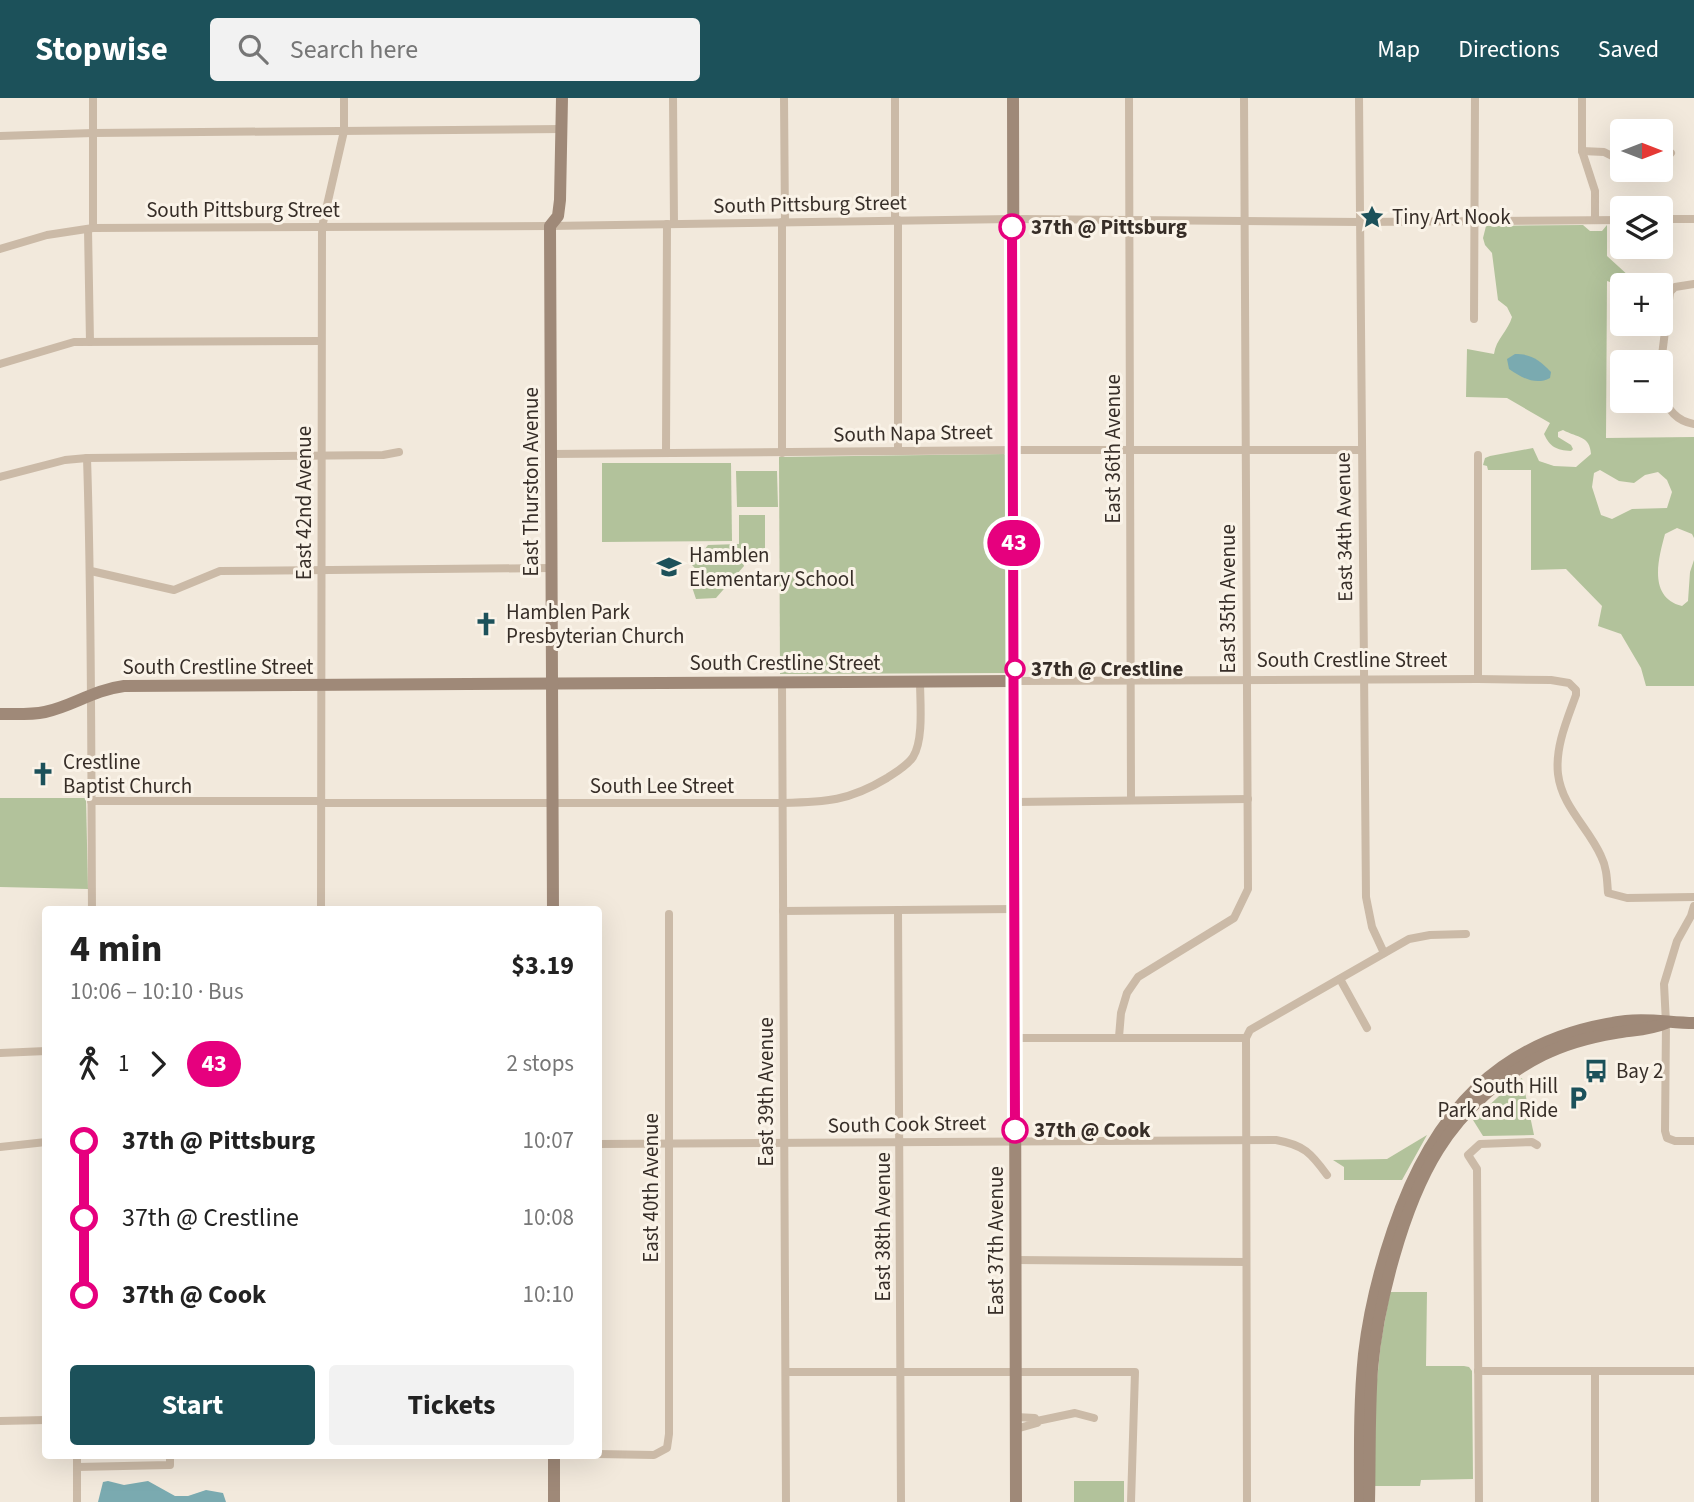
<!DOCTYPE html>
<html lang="en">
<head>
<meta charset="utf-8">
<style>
  body { margin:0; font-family:"Source Sans 3",sans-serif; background:#f2f2f2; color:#222; height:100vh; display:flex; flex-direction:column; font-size:26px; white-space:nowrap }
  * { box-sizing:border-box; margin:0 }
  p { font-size:23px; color:#767676 }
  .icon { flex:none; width:38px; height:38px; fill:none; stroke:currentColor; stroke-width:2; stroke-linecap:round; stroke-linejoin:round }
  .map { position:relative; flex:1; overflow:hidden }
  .side { position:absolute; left:42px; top:808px; width:560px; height:553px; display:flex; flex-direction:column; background:#fff; border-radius:7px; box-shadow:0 7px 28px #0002 }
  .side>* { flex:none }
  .badge { padding:0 14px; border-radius:23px; font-size:24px; line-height:46px }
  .needle { width:46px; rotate:90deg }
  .controls { position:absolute; left:1610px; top:21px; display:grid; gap:14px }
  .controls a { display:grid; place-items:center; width:63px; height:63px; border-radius:7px; background:#fff; box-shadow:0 7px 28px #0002; font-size:35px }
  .map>.badge { position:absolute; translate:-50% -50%; box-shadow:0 0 0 4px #fff }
  .legs { display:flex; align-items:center; gap:10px; height:77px; padding:0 28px; font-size:23px }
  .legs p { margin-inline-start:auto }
  .head { display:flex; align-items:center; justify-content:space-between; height:119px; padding:0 28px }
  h1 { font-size:38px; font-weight:700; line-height:52px }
  .button { display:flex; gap:14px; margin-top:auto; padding:14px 28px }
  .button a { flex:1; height:80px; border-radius:7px; background:#1c515a; color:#fff; font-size:28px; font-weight:700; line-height:80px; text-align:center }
  .button a+a { background:#f2f2f2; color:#222 }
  ul { padding:0 28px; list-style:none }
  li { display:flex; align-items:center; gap:24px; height:77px; font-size:26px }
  li i { display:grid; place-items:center; width:10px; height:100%; margin:0 9px; background:currentColor }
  li i::after { content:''; width:18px; height:18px; margin:-9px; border:5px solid; border-radius:50%; background:#fff }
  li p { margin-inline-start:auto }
  li:first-child i { background:linear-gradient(#0000 50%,currentColor 0) }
  li:last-child i { background:linear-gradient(currentColor 50%,#0000 0) }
  header { display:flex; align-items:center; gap:42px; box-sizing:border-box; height:98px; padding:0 35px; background:#1c515a; color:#fff }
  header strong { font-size:33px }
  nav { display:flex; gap:38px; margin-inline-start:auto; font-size:24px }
  .search { width:490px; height:63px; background:#f2f2f2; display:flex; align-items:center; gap:18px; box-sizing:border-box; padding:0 24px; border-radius:7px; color:#767676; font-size:26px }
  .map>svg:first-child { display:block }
  .green { fill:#b2c29b; fill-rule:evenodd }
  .water { fill:#7aaab0 }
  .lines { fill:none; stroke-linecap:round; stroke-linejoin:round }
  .street { stroke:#cbbaa7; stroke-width:8 }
  .secondary { stroke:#9f8978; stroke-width:12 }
  .line-1-casing { stroke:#fff; stroke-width:16 }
  .line-1 { stroke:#e6007e; stroke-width:10 }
  .stop-1-dot { fill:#fff; stroke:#e6007e; stroke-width:3.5 }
  .labels { text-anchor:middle; stroke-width:6; stroke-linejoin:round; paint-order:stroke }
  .street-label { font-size:21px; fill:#372e28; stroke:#faf3e8 }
  .poi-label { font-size:21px; fill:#372e28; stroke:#faf3e8; text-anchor:start }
  .stop-label { font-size:21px; font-weight:bold; fill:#372e28; stroke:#faf3e8; text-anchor:start }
</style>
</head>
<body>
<header>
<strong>Stopwise</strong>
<div class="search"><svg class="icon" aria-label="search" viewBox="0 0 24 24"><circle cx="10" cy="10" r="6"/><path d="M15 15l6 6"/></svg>Search here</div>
<nav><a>Map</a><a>Directions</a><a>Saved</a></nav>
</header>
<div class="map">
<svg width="1694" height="1404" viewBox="0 0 1694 1404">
  <rect width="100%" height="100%" fill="#f2e9dc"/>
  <g class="green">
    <path d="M1583,127L1590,133H1602L1607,127V158L1630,179L1654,183L1658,187L1622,188L1607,183L1606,340L1694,339V440L1692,436L1677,430L1665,436C1658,462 1648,499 1682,508L1688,503L1690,474L1694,462V588H1646L1641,570L1621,536L1598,528L1602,508L1566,471L1531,472V372H1488L1487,368L1483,367L1485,360L1490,358L1533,350L1539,363L1554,368L1576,369L1591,356C1590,338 1578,340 1563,332L1558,334V339L1571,347L1573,351L1571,353C1556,352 1550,349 1544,336L1550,325L1507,300L1466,299L1467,251L1494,256C1496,241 1508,233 1512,219L1507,209L1498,202L1492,155L1485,147L1483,140L1486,128ZM1600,372L1619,383L1634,385L1645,377L1658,374L1667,382L1672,394L1667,410L1632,411L1612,421L1601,417L1592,389L1594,375Z"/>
    <path d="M1004,356L1008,358L1009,573L1005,575L780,576L779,359Z"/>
    <path d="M602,365H731L732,443L602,444Z"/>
    <path d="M736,373H777L778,409H737Z"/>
    <path d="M739,417H765V459H741L744,468L716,500L696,501L691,486L704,480L692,467L708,447L739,446Z"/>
    <path d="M0,700H86L88,791L0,789Z"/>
    <path d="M1522,980L1534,1037L1483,1038L1473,1022L1510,988Z"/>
    <path d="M1427,1037L1402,1082H1344V1069L1333,1062L1387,1061Z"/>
    <path d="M1390,1194H1427L1426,1268H1464L1469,1269L1472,1273L1473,1381L1421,1382L1420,1388H1374L1376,1291L1381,1244Z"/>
    <rect x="1074" y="1383" width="50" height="21"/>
  </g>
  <g class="water">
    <path d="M1515,256C1532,256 1539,262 1551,274L1550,280C1535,288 1521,279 1509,271L1507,261Z"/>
    <path d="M108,1383L124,1387L148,1383L175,1398H188L206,1392L223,1395L226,1404H98L103,1384Z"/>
  </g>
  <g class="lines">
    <g class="street">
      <path d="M93,0V130"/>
      <path d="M673,0L674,126"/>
      <path d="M784,0L785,124"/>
      <path d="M895,0V122"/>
      <path d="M1129,0L1131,702"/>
      <path d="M1359,0L1366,799L1372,829L1384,855"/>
      <path d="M1582,0V53L1595,93V122"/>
      <path d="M0,38L93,35L562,31"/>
      <path d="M1582,53L1604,54L1622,63"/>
      <path d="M1661,64L1671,55"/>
      <path d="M1661,121H1694"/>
      <path d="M782,124V355"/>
      <path d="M88,131L90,244"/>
      <path d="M0,151L47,137L93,130L550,128L1012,121L1360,124L1622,122"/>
      <path d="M1474,221L1475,0"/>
      <path d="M1661,265L1670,194L1675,189L1694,186"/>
      <path d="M0,266L74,244L321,243"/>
      <path d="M1661,296C1669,312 1676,323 1694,326"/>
      <path d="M898,353V122"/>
      <path d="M666,355L667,126"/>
      <path d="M550,356L1014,352H1361"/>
      <path d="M1478,357V581"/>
      <path d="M87,360C92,510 91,661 92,812"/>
      <path d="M0,379L65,362L87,360L383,357L399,354"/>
      <path d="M91,473L174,492L220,473L551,470"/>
      <path d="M1015,583L1478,581L1551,582L1569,585L1576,592V597C1567,622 1555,649 1558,676C1562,709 1588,729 1601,758C1607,770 1607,782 1608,795L1627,800L1694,799"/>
      <path d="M782,585L786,1404"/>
      <path d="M91,703H321"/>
      <path d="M1015,704L1248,701"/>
      <path d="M321,705H783C826,704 849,703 887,680C896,674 907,668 913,659C924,642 920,603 920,583"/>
      <path d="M1694,808L1691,818L1677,843L1664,886L1666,925L1665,1033L1667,1040L1675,1043H1694"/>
      <path d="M321,812L322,129L344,33V0"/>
      <path d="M898,812L901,1404"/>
      <path d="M783,813L1015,811"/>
      <path d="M1340,881L1367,930"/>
      <path d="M1119,939L1121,915L1127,895L1138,879L1234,820L1248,791L1244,0"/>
      <path d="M1015,940H1246L1250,932L1409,841L1430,837L1466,836"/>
      <path d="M1246,940L1247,1404"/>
      <path d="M0,955L46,953"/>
      <path d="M598,1046L1276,1042C1304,1047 1311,1055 1327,1077"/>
      <path d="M0,1049L46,1044"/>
      <path d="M1015,1162L1246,1164"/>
      <path d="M1478,1273H1694"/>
      <path d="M787,1274H1135L1131,1404"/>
      <path d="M1016,1319L1035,1320L1037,1325L1016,1331"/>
      <path d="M0,1323L46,1322"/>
      <path d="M1037,1323L1075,1315L1094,1320"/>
      <path d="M598,1356L654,1357L667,1350L669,1336V816"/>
      <path d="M77,1369L170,1367V1358"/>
      <path d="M77,1404V1358"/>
      <path d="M1479,1404L1477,1071L1468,1057L1480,1046L1532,1044L1537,1047"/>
      <path d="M1595,1404V1273"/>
    </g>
    <g class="secondary">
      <path d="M1013,0L1016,1404"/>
      <path d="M0,616C15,616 30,617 45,614C73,608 93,592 124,588L1015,583"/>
      <path d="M553,812L550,128L558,118L560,102L562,0"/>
      <path d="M554,1358V1404"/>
      <path d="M1360,1404C1360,1355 1359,1305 1364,1256C1369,1213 1379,1173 1393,1132C1432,1016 1499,939 1626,923C1649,920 1671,925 1694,925"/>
      <path d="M1369,1404C1370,1360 1369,1315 1372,1271C1378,1205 1403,1108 1438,1052C1463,1012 1501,978 1543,957C1565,946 1591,939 1615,935C1632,932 1650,932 1666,925"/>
    </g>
  </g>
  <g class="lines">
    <g class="line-1-casing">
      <path id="line-1" d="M1012,129L1015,1032"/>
    </g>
    <use href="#line-1" class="line-1"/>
  </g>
  <defs>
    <g id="sight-bare" transform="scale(1.89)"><path d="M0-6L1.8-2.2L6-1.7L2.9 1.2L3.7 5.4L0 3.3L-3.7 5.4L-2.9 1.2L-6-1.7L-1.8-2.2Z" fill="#1c515a" stroke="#faf3e8" stroke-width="2.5" paint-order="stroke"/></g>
    <g id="school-bare" transform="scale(1.89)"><path d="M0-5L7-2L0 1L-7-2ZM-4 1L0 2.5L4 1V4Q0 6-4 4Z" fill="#1c515a" stroke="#faf3e8" stroke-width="2.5" paint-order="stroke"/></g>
    <g id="church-bare" transform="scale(1.89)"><path d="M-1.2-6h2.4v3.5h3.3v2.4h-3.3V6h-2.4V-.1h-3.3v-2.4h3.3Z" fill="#1c515a" stroke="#faf3e8" stroke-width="2.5" paint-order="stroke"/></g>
    <g id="bus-bare" transform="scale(1.89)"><path d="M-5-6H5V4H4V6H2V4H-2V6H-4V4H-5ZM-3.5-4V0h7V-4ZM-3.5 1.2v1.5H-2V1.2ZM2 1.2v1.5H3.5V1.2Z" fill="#1c515a" stroke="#faf3e8" stroke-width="2.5" paint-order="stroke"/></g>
    <g id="parking-bare" transform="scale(1.89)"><path d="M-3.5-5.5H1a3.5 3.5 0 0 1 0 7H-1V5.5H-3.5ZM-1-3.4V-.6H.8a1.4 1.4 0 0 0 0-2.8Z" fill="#1c515a" stroke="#faf3e8" stroke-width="2.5" paint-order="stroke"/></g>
  </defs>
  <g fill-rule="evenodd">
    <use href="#sight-bare" x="1372" y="119"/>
    <use href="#school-bare" x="669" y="469"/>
    <use href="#church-bare" x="486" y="526"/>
    <use href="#church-bare" x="43" y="676"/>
    <use href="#bus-bare" x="1596" y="973"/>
    <use href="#parking-bare" x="1578" y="1000"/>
  </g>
  <g class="stop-1-dot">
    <circle cx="1012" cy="129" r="12"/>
    <circle cx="1015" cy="571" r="9"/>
    <circle cx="1015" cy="1032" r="12"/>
  </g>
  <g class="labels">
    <g class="street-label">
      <text transform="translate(810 106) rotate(-1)" y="7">South Pittsburg Street</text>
      <text x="243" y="119">South Pittsburg Street</text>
      <text transform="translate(913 335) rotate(-1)" y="7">South Napa Street</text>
      <text transform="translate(1113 351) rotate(-90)" y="7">East 36th Avenue</text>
      <text transform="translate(531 384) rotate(-90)" y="7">East Thurston Avenue</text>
      <text transform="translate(304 405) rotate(-90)" y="7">East 42nd Avenue</text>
      <text transform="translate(1344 429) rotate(-91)" y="7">East 34th Avenue</text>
      <text transform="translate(1228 501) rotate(-90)" y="7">East 35th Avenue</text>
      <text x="1352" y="569">South Crestline Street</text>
      <text x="785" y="572">South Crestline Street</text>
      <text x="218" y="576">South Crestline Street</text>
      <text x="662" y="695">South Lee Street</text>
      <text transform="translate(766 994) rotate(-90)" y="7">East 39th Avenue</text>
      <text transform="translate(907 1026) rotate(-1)" y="7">South Cook Street</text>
      <text transform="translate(651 1090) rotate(-90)" y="7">East 40th Avenue</text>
      <text transform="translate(883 1129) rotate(-90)" y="7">East 38th Avenue</text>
      <text transform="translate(996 1143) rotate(-90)" y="7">East 37th Avenue</text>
    </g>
    <g class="poi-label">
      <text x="1392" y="126">Tiny Art Nook</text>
      <text x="689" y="464">Hamblen<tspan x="689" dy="24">Elementary School</tspan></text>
      <text x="506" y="521">Hamblen Park<tspan x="506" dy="24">Presbyterian Church</tspan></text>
      <text x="63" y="671">Crestline<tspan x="63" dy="24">Baptist Church</tspan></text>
      <text x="1616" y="980">Bay 2</text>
      <text x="1558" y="995" text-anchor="end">South Hill<tspan x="1558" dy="24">Park and Ride</tspan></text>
    </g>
    <g class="stop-label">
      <text x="1031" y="136">37th @ Pittsburg</text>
      <text x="1031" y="578">37th @ Crestline</text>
      <text x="1034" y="1039">37th @ Cook</text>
    </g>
  </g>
</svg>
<div class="controls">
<a><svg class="needle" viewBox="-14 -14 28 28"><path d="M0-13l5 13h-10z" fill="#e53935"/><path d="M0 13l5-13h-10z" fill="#767676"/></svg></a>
<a><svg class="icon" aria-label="layers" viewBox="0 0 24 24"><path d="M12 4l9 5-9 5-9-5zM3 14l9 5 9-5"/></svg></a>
<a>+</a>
<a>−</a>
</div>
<b class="badge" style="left:1014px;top:445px;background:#e6007e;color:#fff">43</b>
<section class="side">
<div class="head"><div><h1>4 min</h1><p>10:06 – 10:10 · Bus</p></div><b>$3.19</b></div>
<div class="legs"><svg class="icon" aria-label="walk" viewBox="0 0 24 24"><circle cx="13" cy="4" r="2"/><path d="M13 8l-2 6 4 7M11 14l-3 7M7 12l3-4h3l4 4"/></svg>1<svg class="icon" aria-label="forward" viewBox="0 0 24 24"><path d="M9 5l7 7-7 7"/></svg><b class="badge" style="background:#e6007e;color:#fff">43</b><p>2 stops</p></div>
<ul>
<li><i style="color:#e6007e"></i><b>37th @ Pittsburg</b><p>10:07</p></li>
<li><i style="color:#e6007e"></i><span>37th @ Crestline</span><p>10:08</p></li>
<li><i style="color:#e6007e"></i><b>37th @ Cook</b><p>10:10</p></li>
</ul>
<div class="button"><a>Start</a><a>Tickets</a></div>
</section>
</div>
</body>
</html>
